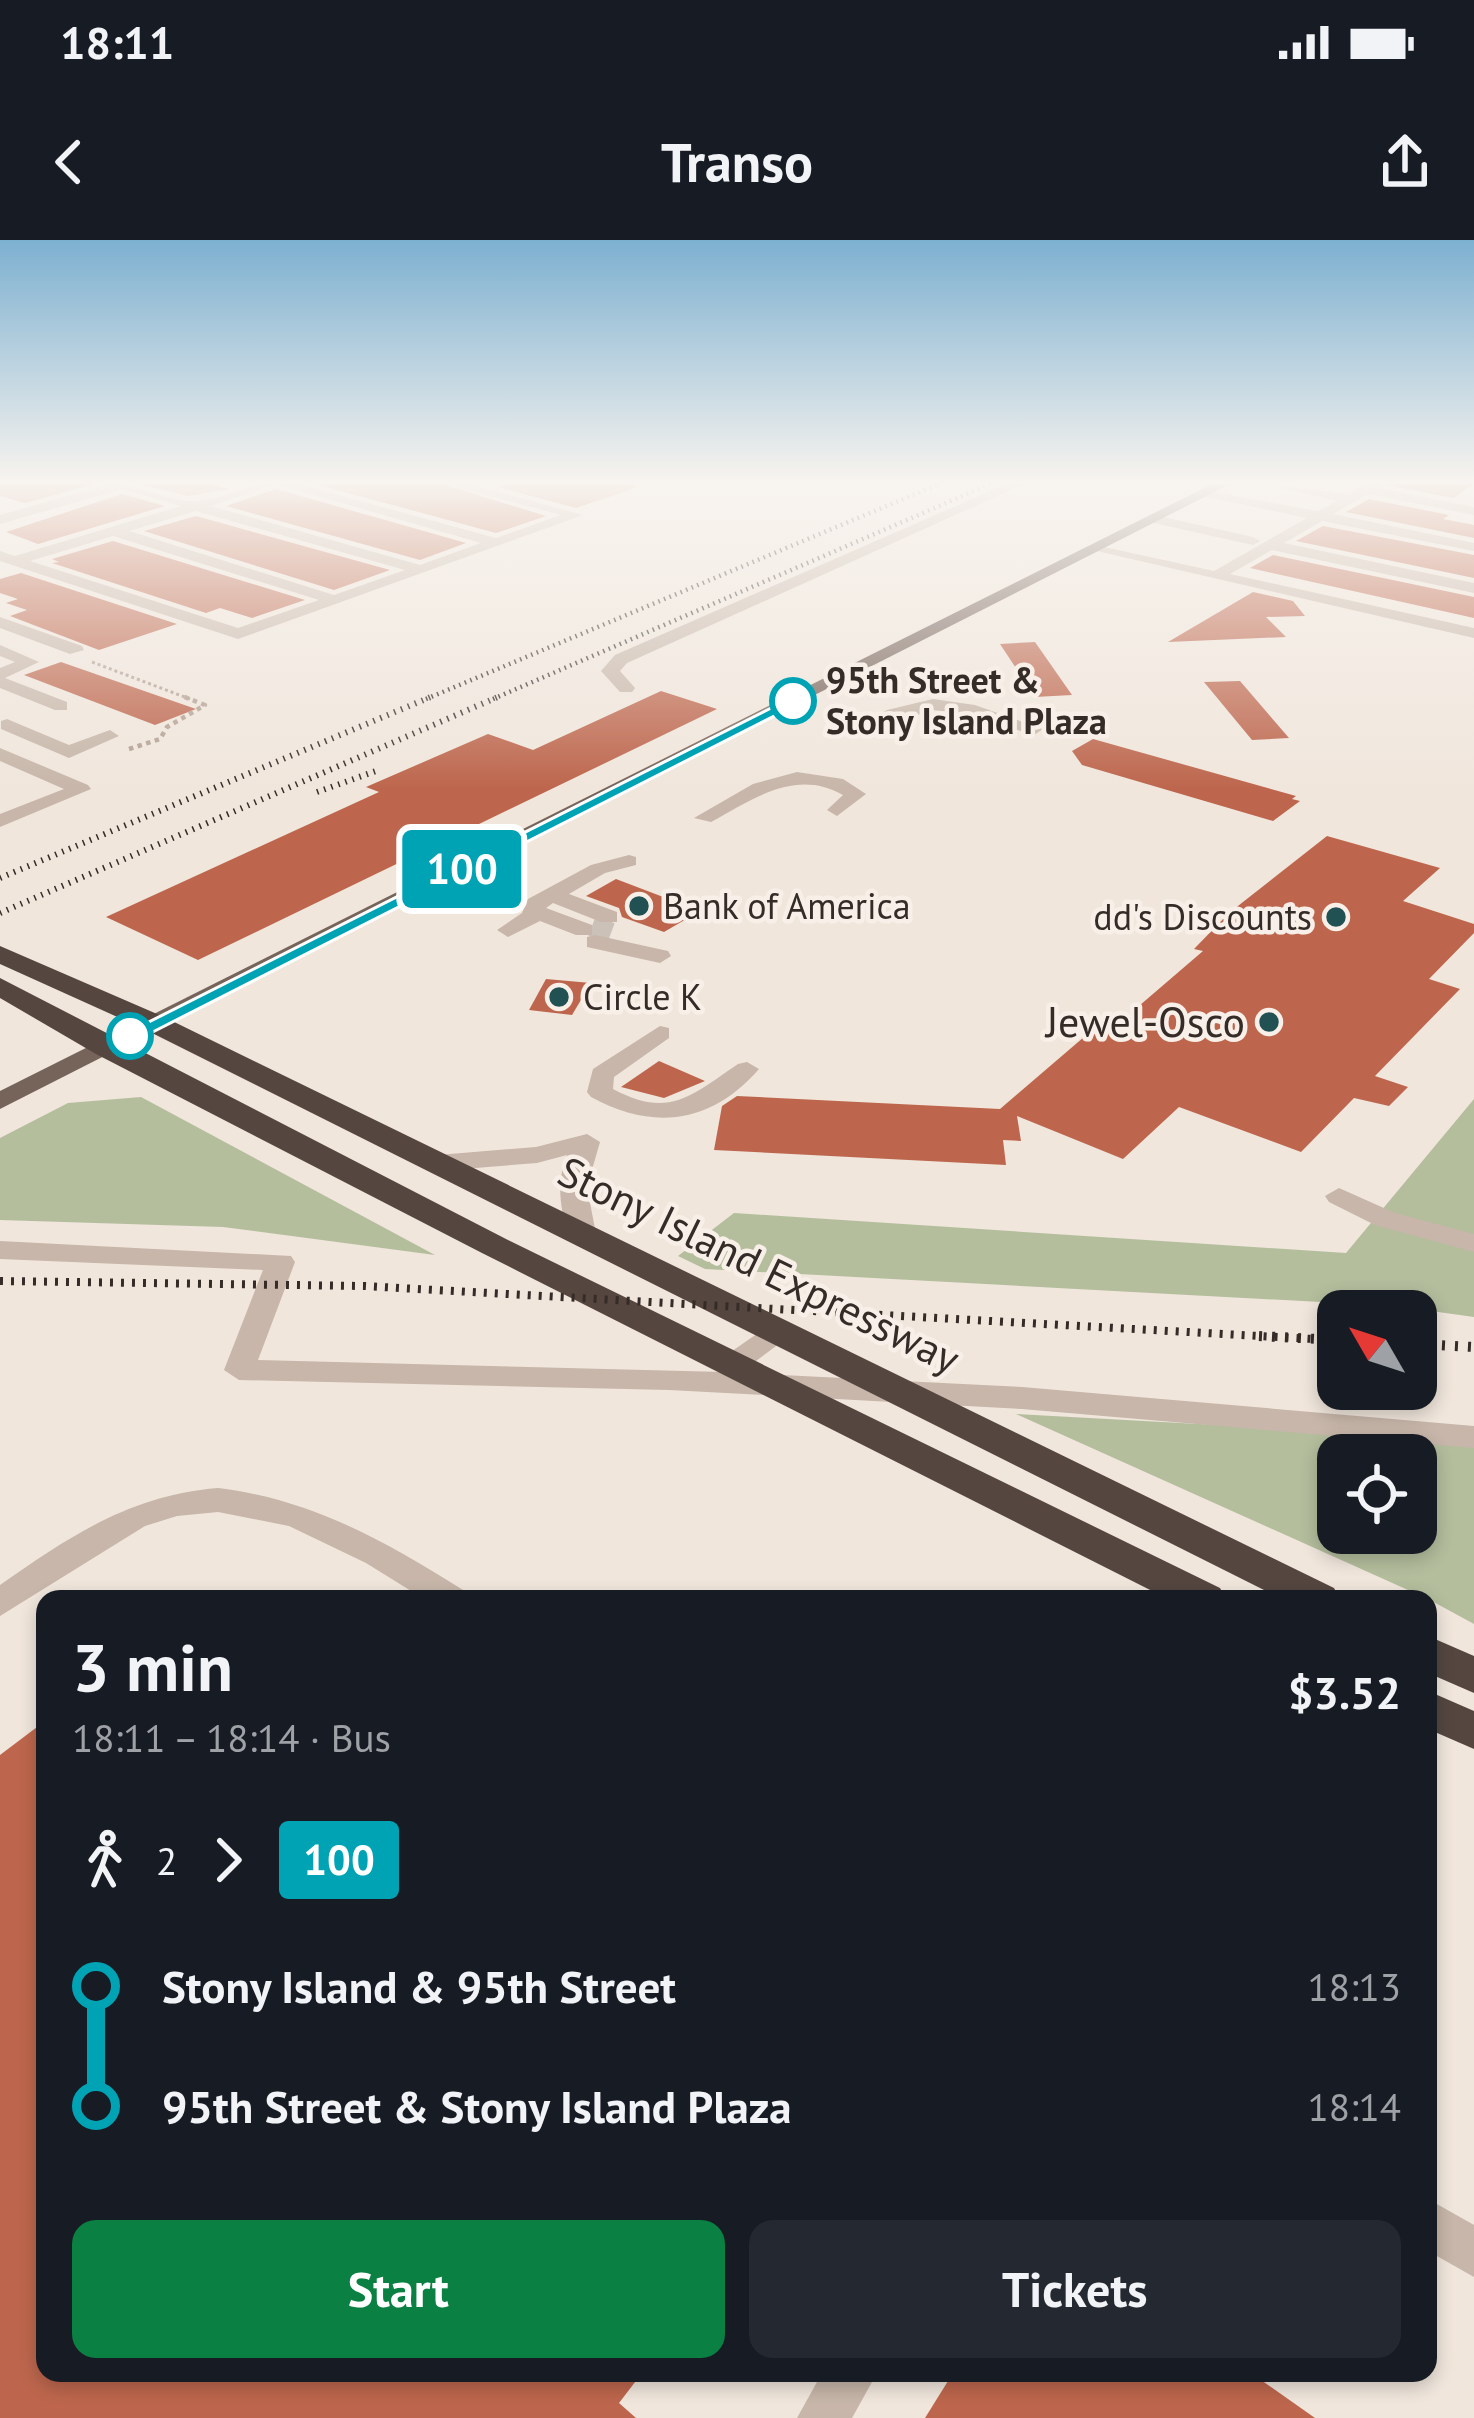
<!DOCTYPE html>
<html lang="en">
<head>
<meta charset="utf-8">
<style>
  body { margin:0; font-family:"PT Sans",sans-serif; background:#242831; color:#f1f3f6; height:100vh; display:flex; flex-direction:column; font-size:45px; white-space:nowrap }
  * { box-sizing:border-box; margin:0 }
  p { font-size:39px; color:#9ea1a6 }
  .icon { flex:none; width:66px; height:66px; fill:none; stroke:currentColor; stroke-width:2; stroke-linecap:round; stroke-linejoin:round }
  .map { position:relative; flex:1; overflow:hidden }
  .details { position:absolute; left:36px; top:1350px; width:1401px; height:792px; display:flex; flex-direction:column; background:#171b24; border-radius:24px; box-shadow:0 6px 18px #0003 }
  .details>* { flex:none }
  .badge { padding:0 24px; border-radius:9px; font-size:42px; line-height:78px }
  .needle { width:78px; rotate:309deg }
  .tools { position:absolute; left:1317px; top:1050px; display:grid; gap:24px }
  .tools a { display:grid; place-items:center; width:120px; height:120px; border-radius:24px; background:#171b24; box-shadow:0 6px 18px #0003; font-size:60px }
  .map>.badge { position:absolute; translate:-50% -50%; box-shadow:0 0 0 6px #fff }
  .legs { display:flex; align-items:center; gap:18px; height:132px; padding:0 36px; font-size:39px }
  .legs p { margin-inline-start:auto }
  .summary { display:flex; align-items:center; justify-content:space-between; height:204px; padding:0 36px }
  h1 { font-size:66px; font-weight:700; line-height:90px }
  .button { display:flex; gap:24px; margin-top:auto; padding:24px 36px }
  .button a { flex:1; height:138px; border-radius:24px; background:#0b8043; color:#fff; font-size:48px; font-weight:700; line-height:138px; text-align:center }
  .button a+a { background:#242831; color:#f1f3f6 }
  ul { padding:0 36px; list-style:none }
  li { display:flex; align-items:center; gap:42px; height:120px; font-size:45px }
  li i { display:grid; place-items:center; width:18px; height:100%; margin:0 15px; background:currentColor }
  li i::after { content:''; width:30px; height:30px; margin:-15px; border:9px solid; border-radius:50%; background:#171b24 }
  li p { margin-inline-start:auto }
  li:first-child i { background:linear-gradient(#0000 50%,currentColor 0) }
  li:last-child i { background:linear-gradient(currentColor 50%,#0000 0) }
  .status { display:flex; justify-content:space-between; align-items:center; height:84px; padding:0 60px; background:#171b24; direction:ltr }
  .status svg { height:33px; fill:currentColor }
  header { display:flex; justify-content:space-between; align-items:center; height:156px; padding:0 36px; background:#171b24; font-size:54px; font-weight:700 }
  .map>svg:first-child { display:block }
  .green { fill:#b4be9d; fill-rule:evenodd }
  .building { fill:#bd664d }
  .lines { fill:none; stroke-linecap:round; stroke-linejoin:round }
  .minor-tunnel { stroke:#cbc1b8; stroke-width:21; stroke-dasharray:21 10; stroke-linecap:butt }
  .path-far1 { stroke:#b3a093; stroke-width:3; stroke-dasharray:3 3; stroke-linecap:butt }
  .path { stroke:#b3a093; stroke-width:4.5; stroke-dasharray:4.5 4.5; stroke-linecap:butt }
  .minor { fill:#c7b6a9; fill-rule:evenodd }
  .major { fill:#76635a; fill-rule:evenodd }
  .highway { fill:#554640; fill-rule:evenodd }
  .rail-far3 { stroke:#352c28; stroke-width:4.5; stroke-dasharray:1.5 4.5; stroke-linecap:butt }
  .rail-far2 { stroke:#352c28; stroke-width:6; stroke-dasharray:1.5 6; stroke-linecap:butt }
  .rail-far1 { stroke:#352c28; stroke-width:8; stroke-dasharray:3 8; stroke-linecap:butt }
  .rail { stroke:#352c28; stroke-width:10; stroke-dasharray:3 10; stroke-linecap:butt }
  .line-1 { fill:#00a3b4; stroke:#fff; stroke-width:3 }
  .stop-1-dot { fill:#fff; stroke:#00a3b4; stroke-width:6 }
  .poi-dot { fill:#215153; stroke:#f8f0e8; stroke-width:4.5 }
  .labels { text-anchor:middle; stroke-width:9; stroke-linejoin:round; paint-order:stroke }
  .far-stop-label { font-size:36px; font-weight:bold; fill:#352c28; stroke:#f8f0e8; text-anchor:start }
  .far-poi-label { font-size:36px; fill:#352c28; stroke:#f8f0e8; text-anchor:start }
  .poi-label { font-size:42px; fill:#352c28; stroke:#f8f0e8; text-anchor:end }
  .street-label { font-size:42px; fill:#352c28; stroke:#f8f0e8 }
</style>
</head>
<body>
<div class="status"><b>18:11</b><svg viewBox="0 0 49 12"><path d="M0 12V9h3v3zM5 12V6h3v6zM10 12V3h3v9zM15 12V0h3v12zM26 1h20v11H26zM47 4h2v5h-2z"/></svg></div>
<header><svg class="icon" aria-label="back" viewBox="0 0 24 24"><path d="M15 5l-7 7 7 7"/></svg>Transo<svg class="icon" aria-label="share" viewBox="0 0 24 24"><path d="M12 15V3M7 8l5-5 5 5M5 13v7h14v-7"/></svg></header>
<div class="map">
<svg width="1474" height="2178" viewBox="0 0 1474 2178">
  <rect width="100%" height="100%" fill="#f0e6dc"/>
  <g class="green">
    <path d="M141,857L435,1015L223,987L0,980V898L68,863Z"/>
    <path d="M1474,859V1077L1395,1066L705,1029L678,1016L734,973L1346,1013Z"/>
    <path d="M1016,1174L1474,1199V1384L1428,1359ZM1338,1215H1416V1293H1338Z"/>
  </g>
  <g class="building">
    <path d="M0,244H94L25,263L0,256Z"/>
    <path d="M139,244H210L229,249L188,256Z"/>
    <path d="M315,244H442L546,276L496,293Z"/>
    <path d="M509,244H635V248L576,268L498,247Z"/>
    <path d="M1473,244L1454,258L1387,245V244Z"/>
    <path d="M276,249L466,303L420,320L226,266Z"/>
    <path d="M122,254L165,266L38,304L6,292Z"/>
    <path d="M1369,259L1449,275L1443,279L1474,285V298L1346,272Z"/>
    <path d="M196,276L390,330L334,350L144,291Z"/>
    <path d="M1323,286L1474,315V338L1296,301Z"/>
    <path d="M113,301L305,360L252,378L220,368L206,373L52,323L59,322L52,319Z"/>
    <path d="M1273,315L1474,357V378L1250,328Z"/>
    <path d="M21,333L177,384L99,410L10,376L27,370L6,363L18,359L0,353V339Z"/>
    <path d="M1253,352L1293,361L1305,376L1266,377L1286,397L1168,402Z"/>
    <path d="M1035,402L1072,455L1035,457L1000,404Z"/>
    <path d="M61,422L196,469L155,485L24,435Z"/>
    <path d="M1240,441L1289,498L1252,500L1204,442Z"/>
    <path d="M661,451L717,469L198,720L106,677L379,552L366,547L488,494L533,510Z"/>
    <path d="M1093,499L1296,556L1292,559L1300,561L1273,581L1082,525L1072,511Z"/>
    <path d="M1327,596L1440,628L1403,661L1474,684V693L1429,739L1460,749L1375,836L1408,847L1389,866L1354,858L1301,912L1179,867L1123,919L1017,876L1021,901L1003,900L1006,925L714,910L722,866L737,856L1000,869L1098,785L1111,790L1203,711L1194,709L1229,673Z"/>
    <path d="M616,639L700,671L664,692L622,677L619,668L586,656Z"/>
    <path d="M546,739L591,743L572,775L529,770Z"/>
    <path d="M659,821L705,841L664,858L621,847Z"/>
    <path d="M45,1481V2133H642L619,2163L636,2178H0V1515Z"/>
    <path d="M953,2133H1251L1315,2178H925Z"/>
  </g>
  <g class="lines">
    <path class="minor-tunnel" d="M592,686L611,693"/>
    <path class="path-far1" d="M92,422L190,459"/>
    <path class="path" d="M129,509L160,499L167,487L205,465L182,456"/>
    <g class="minor">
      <path d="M110,244C140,244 170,263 198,261C225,259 248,244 276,244L211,266L420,325L481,303L276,244H298L496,298L561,275L446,244H469L583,275L238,399L0,321V311L15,316L181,266L122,249L0,284V275ZM196,271L405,330L334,355L129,291ZM113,296L319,360L238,388L30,321Z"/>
      <path d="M1006,244H1024L627,423L620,431L635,448L632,452H620L601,431L615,415Z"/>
      <path d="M1264,244L1348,254L1366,244H1383L1379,248L1474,267V275L1368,254L1333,274L1474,303V311L1322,281L1284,303L1474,343V353L1272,310L1230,334L1474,388V398L1088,309L1095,305L1214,331L1307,278L1201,256V250L1318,271L1337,261Z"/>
      <path d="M1154,275L1253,297L1260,301L1253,305L1149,282Z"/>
      <path d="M0,377L82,406L84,410L70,414L0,388Z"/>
      <path d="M0,405L39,422L5,438L67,462V470H55L0,448V428L15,422L0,416Z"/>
      <path d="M933,459L975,465L1043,489L1034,495L965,474L933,470L869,491L860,485L887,470Z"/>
      <path d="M7,479L69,505L110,490L119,496L69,518L1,489V481Z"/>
      <path d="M0,508L88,545L91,549L0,587V574L64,549L0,521Z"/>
      <path d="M797,532L843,539L866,554L837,576L827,570L843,555C796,528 753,559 711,582L694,578L753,544Z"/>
      <path d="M629,615L636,617V625L605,633L569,654L617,672V682H601L553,663L546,668L592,685V695H576L540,681L508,697L497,690L522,673L528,659L591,625Z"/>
      <path d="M595,695L668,711L671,716L660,723L587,707V697Z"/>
      <path d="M660,786L669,788V798L614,837L613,849C669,879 691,856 738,824L747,822L759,829C711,884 653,891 591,857L587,852L593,829Z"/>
      <path d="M587,894L600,902L587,947L596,994L582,1003L568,994C560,966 556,943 567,915L537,923L438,931L425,923L438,915L536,907Z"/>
      <path d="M1339,948L1395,973L1474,994V1012L1375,985L1329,962L1325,956Z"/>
      <path d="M0,1001L291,1016L295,1022L258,1120L723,1132L718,1125L722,1118L777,1080L792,1090L788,1097L740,1133L1022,1147L1474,1186V1208L1022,1169L669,1150L239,1140L224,1130L263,1030L0,1019Z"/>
      <path d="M218,1248C311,1259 385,1301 463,1350L469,1359H424L366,1323L289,1286L218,1272L177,1276L145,1286L0,1376V1345C70,1296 131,1255 218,1248Z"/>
      <path d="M1428,1959L1474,1985V2037L1428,2011Z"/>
      <path d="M822,2133H877L852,2178H797Z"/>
    </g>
    <path class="major" d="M1212,244H1230L0,869V851Z"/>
    <g class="highway">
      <path d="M0,706L164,777L1334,1348L1340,1359H1282L144,789L0,724Z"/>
      <path d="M0,738L506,999L1220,1348L1226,1359H1168L482,1013L96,814L0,758Z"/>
      <path d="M1428,1396L1474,1416V1453L1428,1433Z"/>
      <path d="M1428,1451L1474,1471V1509L1428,1489Z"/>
    </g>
    <g class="rail-far3">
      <path d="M426,459L939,244"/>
      <path d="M493,459L990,244"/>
    </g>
    <g class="rail-far2">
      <path d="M317,552L379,530"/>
      <path d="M0,638L433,456"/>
      <path d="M0,673L500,456"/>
    </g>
    <path class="rail-far1" d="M0,1041L364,1046L1313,1099"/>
    <g class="rail">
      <path d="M1259,1096L1338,1100"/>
      <path d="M1416,1104L1474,1107"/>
    </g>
  </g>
  <linearGradient id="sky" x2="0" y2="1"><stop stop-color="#7db0d0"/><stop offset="0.44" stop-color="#f8f4ef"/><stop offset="1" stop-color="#f8f4ef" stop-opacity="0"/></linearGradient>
  <rect width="1474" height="549" fill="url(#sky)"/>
  <path class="line-1" d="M793,457L798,464L137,800L121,796Z"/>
  <g class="stop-1-dot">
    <circle cx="793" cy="461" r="21"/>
    <circle cx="130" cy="796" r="21"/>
  </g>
  <g class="poi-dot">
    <circle cx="639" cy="666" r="12"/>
    <circle cx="1336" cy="677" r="12"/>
    <circle cx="559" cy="757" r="12"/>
    <circle cx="1269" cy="782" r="12"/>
  </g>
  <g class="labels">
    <g class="far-stop-label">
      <text x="826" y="453">95th Street &amp;<tspan x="826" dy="41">Stony Island Plaza</tspan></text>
    </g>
    <g class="far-poi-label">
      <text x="663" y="679">Bank of America</text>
      <text x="1312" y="690" text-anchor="end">dd's Discounts</text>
      <text x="583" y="770">Circle K</text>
    </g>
    <g class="poi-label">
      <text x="1245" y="797">Jewel-Osco</text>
    </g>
    <g class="street-label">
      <text transform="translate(759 1025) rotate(26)" y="15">Stony Island Expressway</text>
    </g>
  </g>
</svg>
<div class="tools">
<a><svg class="needle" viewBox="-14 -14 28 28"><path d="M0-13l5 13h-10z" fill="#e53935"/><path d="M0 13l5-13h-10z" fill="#9ea1a6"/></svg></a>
<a><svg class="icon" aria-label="locate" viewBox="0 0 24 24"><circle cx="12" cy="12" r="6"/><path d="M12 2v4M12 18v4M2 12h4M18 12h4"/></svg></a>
</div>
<b class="badge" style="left:462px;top:629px;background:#00a3b4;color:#fff">100</b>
<section class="details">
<div class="summary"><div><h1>3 min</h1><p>18:11 – 18:14 · Bus</p></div><b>$3.52</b></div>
<div class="legs"><svg class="icon" aria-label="walk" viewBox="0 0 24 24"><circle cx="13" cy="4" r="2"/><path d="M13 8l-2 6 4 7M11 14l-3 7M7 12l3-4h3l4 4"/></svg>2<svg class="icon" aria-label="forward" viewBox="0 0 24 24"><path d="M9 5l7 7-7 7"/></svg><b class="badge" style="background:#00a3b4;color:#fff">100</b></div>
<ul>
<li><i style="color:#00a3b4"></i><b>Stony Island &amp; 95th Street</b><p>18:13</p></li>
<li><i style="color:#00a3b4"></i><b>95th Street &amp; Stony Island Plaza</b><p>18:14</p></li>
</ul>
<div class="button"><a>Start</a><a>Tickets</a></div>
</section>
</div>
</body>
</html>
